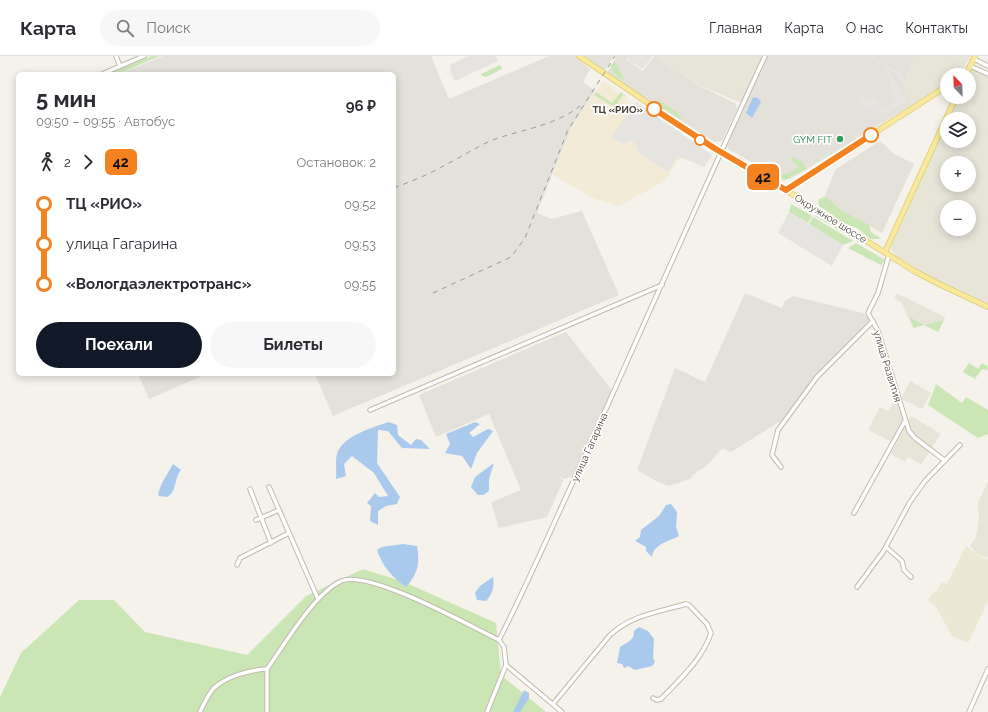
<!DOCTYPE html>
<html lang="ru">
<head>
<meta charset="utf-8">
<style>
  body { margin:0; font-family:Raleway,sans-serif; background:#f7f7f7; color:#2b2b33; height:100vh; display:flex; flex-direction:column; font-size:15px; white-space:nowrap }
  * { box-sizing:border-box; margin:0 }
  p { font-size:13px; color:#7c7c81 }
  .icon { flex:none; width:22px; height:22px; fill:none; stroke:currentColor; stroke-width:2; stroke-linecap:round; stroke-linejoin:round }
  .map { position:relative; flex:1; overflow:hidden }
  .drawer { position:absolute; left:16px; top:16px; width:380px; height:304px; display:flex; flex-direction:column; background:#fff; border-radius:6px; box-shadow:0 2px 10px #0003 }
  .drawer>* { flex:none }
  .badge { padding:0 8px; border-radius:6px; font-size:14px; line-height:26px }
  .needle { width:26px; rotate:337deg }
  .fabs { position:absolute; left:940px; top:12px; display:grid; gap:8px }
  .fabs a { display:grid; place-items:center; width:36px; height:36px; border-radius:50%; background:#fff; box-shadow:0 2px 10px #0003; font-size:20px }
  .map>.badge { position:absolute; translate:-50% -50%; box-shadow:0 0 0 2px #fff }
  .legs { display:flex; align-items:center; gap:6px; height:44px; padding:0 20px; font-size:13px }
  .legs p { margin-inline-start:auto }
  .summary { display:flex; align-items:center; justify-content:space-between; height:68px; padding:0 20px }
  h1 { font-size:22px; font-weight:700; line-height:30px }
  .cta { display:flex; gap:8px; margin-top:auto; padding:8px 20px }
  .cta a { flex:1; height:46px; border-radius:24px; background:#111827; color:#fff; font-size:16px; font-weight:700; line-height:46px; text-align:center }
  .cta a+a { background:#f7f7f7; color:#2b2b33 }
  ul { padding:0 20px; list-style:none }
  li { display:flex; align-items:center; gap:14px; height:40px; font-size:15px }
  li i { display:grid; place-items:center; width:6px; height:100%; margin:0 5px; background:currentColor }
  li i::after { content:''; width:10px; height:10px; margin:-5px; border:3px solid; border-radius:50%; background:#fff }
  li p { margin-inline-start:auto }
  li:first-child i { background:linear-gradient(#0000 50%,currentColor 0) }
  li:last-child i { background:linear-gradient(currentColor 50%,#0000 0) }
  header { display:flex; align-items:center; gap:24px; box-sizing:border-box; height:56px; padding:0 20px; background:#fff; border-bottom:1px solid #e1e1e2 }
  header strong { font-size:19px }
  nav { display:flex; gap:22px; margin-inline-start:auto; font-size:14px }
  .search { width:280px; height:36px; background:#f7f7f7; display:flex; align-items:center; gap:10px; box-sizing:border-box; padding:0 14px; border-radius:22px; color:#7c7c81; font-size:15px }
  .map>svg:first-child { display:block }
  .residential { fill:#e7e4d8; fill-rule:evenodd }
  .commercial { fill:#f4ebd6 }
  .industrial { fill:#e4e1db }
  .education { fill:#ece8d4 }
  .green { fill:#cae6b5 }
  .parking { fill:#e6e4e1 }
  .water { fill:#aacaed }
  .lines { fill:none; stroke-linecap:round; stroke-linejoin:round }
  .minor-casing { stroke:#bfbbac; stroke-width:5.5 }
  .major-casing { stroke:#dec96e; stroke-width:6 }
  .minor { stroke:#fff; stroke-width:3.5 }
  .major { stroke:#f9e99e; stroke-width:4.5 }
  .rail { stroke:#989898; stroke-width:1; stroke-dasharray:5 5; stroke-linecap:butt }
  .line-1-casing { stroke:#fff; stroke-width:9 }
  .line-1 { stroke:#f58220; stroke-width:6 }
  .stop-1-dot { fill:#fff; stroke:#f58220; stroke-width:2 }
  .leisure-dot { fill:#2e9e5b; stroke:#fff; stroke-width:1.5 }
  .labels { text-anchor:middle; stroke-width:3.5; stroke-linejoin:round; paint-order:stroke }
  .stop-label { font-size:10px; font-weight:bold; fill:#474338; stroke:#fff; text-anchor:end }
  .leisure-label { font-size:10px; fill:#27864d; stroke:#fff; text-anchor:end }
  .street-label { font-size:10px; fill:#474338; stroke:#fff }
</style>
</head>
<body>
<header>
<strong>Карта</strong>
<div class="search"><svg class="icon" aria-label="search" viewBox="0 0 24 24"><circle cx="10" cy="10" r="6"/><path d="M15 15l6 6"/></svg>Поиск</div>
<nav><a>Главная</a><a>Карта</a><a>О нас</a><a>Контакты</a></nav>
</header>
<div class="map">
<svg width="988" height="656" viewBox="0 0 988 656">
  <rect width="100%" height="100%" fill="#f4f2ea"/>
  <g class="residential">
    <path d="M654,0H762L742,45L739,46L699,29Z"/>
    <path d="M915,0H971L960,18L947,19V27L912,49L905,36L904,27Z"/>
    <path d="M973,13L988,19V248L938,225L895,200L891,194L892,189L947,67V85H969V63H949L959,41H969V19ZM947,107H969V129H947ZM947,151H969V173H947Z"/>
    <path d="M897,237L945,261L944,264L913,272L901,246L894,242Z"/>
    <path d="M910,325L931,337L922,353L901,343Z"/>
    <path d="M897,342L904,364L892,386L868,374L880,351L888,355Z"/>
    <path d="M911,360L941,378L921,408L908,401L905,406L891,398Z"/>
    <path d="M988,426V502L979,499L970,490L976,481L979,463L978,447Z"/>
  </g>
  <path class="commercial" d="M603,25L687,88L683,100L678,104L665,125L619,150L595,143L553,119L571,72Z"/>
  <g class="industrial">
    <path d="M163,0H431L449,43L549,0H575L590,13L583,26L595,35L571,72L537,157L551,163L582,155L619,239L333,360L315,318H394V18H120Z"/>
    <path d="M584,0H614L604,15Z"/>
    <path d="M617,0H629L626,4L643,15L654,0L698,29L736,48L737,53L722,85L715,86L607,17Z"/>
    <path d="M766,0H915L904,27L905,36L912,49L792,122L783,124L730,94L725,89Z"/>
    <path d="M880,85L893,97L914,108L882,177L823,144L836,113Z"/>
    <path d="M745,237L782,252L785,245L793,240L863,257L872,266L811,325L787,361L731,396L722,393L704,412L697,415L690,423L669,430L658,426L637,414L675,312L705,326Z"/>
    <path d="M566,276L612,334L573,420L564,423L559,420L563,425L547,461L499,472L491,446L521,434L489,358L436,381L419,339Z"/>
    <path d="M138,318H207L149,343Z"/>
  </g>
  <path class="education" d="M966,490L979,500L988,504V545L968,587L952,580L935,549L928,545L932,538L937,535L942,526L947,528Z"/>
  <g class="green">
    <path d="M151,0H160L118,18H109Z"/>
    <path d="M615,6L624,22L623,24C615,21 614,16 610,9Z"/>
    <path d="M500,9L502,13L486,21L482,20L481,18Z"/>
    <path d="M596,36L612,47L621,36L628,42L623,39L616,49L613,50L594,39Z"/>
    <path d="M658,44L678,57L682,62L680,63L659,49Z"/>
    <path d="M793,101L803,106L806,113L785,124L768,115V108L773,109L775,116L782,119L793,115L799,110L790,104Z"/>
    <path d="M823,141L827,142L841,154L869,169L871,176L879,181L880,183H871L857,172L846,168L819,150L818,144Z"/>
    <path d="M791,148L812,160L808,167L789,156Z"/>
    <path d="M815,160L822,161L857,184H856Z"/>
    <path d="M813,161L853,185L843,189L809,168Z"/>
    <path d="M856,187L885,204L881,209L848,192Z"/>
    <path d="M909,261L924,269L944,264L938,276L924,269L914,272Z"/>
    <path d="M969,307L978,313L982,307L988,311L987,315L982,313L975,323L963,316Z"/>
    <path d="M936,328L962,347L966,341L988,354V378L978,382L928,349Z"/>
    <path d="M363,513L404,526L496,567L501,619L546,656H0V641L21,597L79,544H114L145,576L247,599L306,540Z"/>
  </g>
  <g class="parking">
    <path d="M468,0H496L498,5L455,25L451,17L450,9Z"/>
    <path d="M629,0H652L643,13L627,4Z"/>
    <path d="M866,0H872L901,17L905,30L903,31L897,18Z"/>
    <path d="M885,13L890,17L908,45L885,58L873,54L872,56L860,49L859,45L860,38L867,42L874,41L882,53L894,46L890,30L892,27L884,15Z"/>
    <path d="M636,46L712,99L704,111L678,100L668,116L639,97L637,90L631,84L624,88L612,81Z"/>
    <path d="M789,156L843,189L832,210L778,177Z"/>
  </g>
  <g class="water">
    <path d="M753,41L758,42L761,46L752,62L746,57Z"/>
    <path d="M389,366L397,369L398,379L411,389L416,383L421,384L430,393L402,392L388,375L378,374L377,407L400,441L397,448L386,450L378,455V469L370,465L371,450L367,447L375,437L379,441L388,440L374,417L352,400L344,408L346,420L336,423C337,415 335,405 337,398C342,380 374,371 389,366Z"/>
    <path d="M475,366L480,368L469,377L473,381L488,373L493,375L477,397L471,413L462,400L445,397L450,388L446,378Z"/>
    <path d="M494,407L489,423V435L483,439H478L471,431L475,421Z"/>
    <path d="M173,408L181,414C174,422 177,436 167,441L159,440L158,438L162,427Z"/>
    <path d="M671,448L677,456L676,471L679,480C670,485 653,488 652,501L646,495V491L635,485L640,481L641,474L659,460L666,449Z"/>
    <path d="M403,488L417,490C420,508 418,517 406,531C391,520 383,511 377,494L382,491Z"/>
    <path d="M493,521C495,529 492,539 486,545L477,544L475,537L480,530Z"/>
    <path d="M639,571L648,575L654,583L653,602L655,606L652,610L635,614L628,610L624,612L622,608L617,607L620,591C626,587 635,584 634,575Z"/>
    <path d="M524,634L529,637V642L520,656H513Z"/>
  </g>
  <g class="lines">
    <g class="minor-casing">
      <g id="minor">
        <path d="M116,0L120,10"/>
        <path d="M974,3L988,10"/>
        <path d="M970,10L988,18"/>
        <path d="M102,18L144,0"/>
        <path d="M889,199L878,237L868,257L878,275L909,375L915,382L944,404"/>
        <path d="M370,354L662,229"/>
        <path d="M781,411L772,399L778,374L817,321L873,265"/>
        <path d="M269,431L318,543"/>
        <path d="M250,433L271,487"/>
        <path d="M854,457L905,365"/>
        <path d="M256,464L279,454"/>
        <path d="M886,491L902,505L904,514L911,521"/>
        <path d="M237,509L240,502L289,477"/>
        <path d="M857,531L883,496L910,446L925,425L960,389"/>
        <path d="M499,584C531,521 559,455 589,391C647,261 705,130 765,0"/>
        <path d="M267,613V656"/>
        <path d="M553,648L610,579C632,559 658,556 686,548L689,549L707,568L711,577C702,604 680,623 661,643L657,644L653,642"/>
        <path d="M200,656C204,648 208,638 214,632C227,620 250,614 267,613C285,588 314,538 341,525C369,513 470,570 499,584L504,591L506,609L562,656"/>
        <path d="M487,656L506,609"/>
        <path d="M969,656L988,613"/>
      </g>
    </g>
    <g class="major-casing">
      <g id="major">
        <path d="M579,0L714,92L792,138L914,215L939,228L988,251"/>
        <path d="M966,19L975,0"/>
        <path d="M786,134L947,30"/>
        <path d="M885,196L956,41"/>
      </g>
    </g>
    <use href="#minor" class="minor"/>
    <use href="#major" class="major"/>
    <g class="rail">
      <path d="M394,132C412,125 430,118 447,108C461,101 475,92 490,85C521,73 553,71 580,50"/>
      <path d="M433,237L511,201L525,182L568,74L615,0"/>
    </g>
  </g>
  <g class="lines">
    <g class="line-1-casing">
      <path id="line-1" d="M654,53L714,92L786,134L871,79"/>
    </g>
    <use href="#line-1" class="line-1"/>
  </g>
  <g class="stop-1-dot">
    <circle cx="654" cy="53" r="7"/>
    <circle cx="871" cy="79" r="7"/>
    <circle cx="700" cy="84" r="5"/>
  </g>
  <circle class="leisure-dot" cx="840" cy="83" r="4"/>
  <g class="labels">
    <g class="stop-label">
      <text x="643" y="57">ТЦ «РИО»</text>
    </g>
    <g class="leisure-label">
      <text x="832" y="87">GYM FIT</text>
    </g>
    <g class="street-label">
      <text transform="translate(831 162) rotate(32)" y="4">Окружное шоссе</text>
      <text transform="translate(888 310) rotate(73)" y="4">улица Развития</text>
      <text transform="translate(589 391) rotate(-66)" y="4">улица Гагарина</text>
    </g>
  </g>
</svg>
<div class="fabs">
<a><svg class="needle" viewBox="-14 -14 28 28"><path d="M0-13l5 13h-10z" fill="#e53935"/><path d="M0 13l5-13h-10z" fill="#7c7c81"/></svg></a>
<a><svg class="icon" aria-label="layers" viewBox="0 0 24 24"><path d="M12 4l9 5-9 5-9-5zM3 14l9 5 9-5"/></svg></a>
<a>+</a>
<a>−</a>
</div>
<b class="badge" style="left:763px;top:121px;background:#f58220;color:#111">42</b>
<section class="drawer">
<div class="summary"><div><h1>5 мин</h1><p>09:50 – 09:55 · Автобус</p></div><b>96 ₽</b></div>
<div class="legs"><svg class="icon" aria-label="walk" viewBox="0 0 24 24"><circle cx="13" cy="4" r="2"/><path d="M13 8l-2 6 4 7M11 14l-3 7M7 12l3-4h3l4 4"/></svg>2<svg class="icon" aria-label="forward" viewBox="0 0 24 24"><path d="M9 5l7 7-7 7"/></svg><b class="badge" style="background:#f58220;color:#111">42</b><p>Остановок: 2</p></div>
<ul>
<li><i style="color:#f58220"></i><b>ТЦ «РИО»</b><p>09:52</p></li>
<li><i style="color:#f58220"></i><span>улица Гагарина</span><p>09:53</p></li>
<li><i style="color:#f58220"></i><b>«Вологдаэлектротранс»</b><p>09:55</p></li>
</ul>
<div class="cta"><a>Поехали</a><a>Билеты</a></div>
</section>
</div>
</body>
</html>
